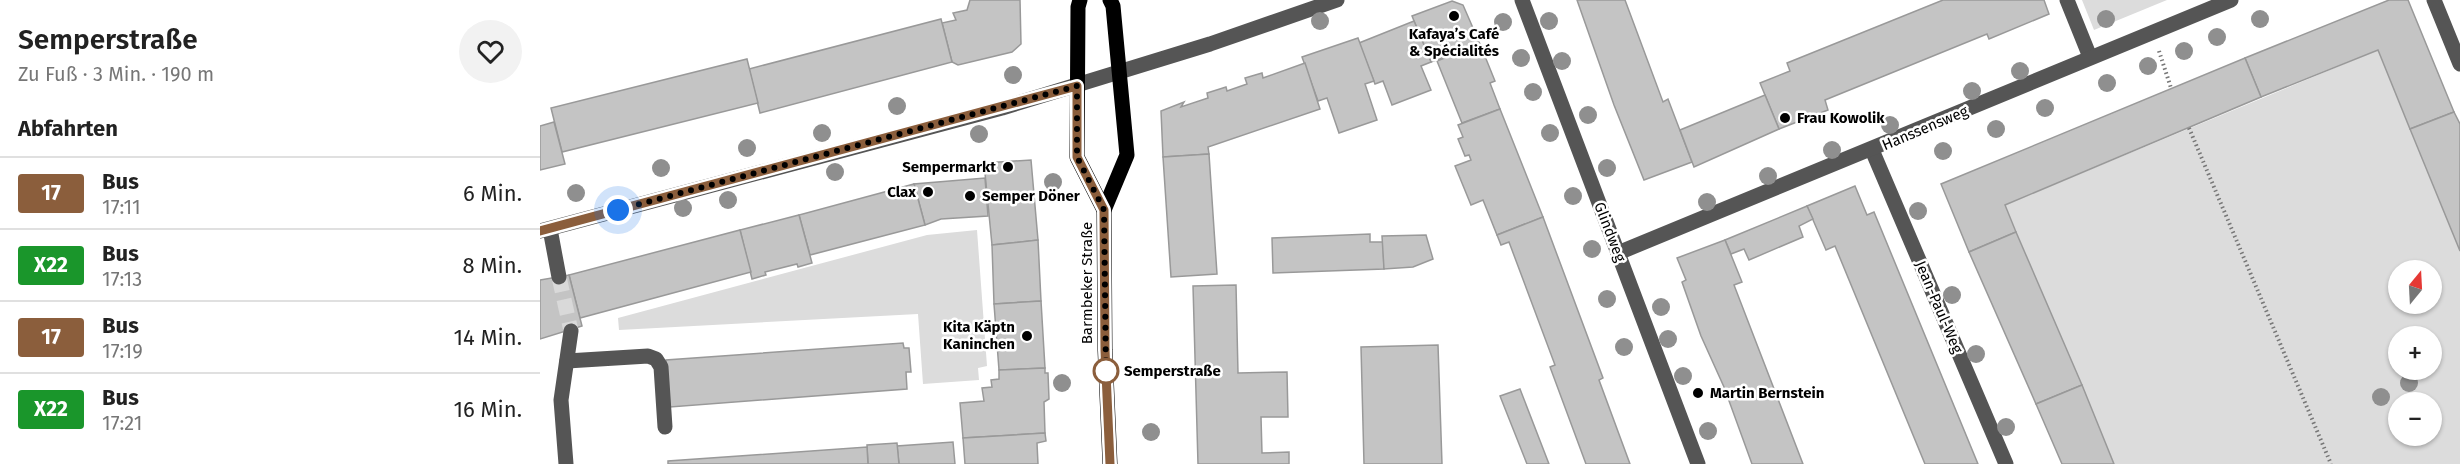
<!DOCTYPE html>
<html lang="de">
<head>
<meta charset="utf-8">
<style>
  body { margin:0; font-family:"Fira Sans",sans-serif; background:#f2f2f2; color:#222; height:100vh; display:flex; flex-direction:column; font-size:22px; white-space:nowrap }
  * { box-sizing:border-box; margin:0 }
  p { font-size:20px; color:#767676 }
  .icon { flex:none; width:33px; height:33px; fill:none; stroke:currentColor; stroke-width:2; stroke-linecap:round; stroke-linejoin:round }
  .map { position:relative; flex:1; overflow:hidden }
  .sheet { display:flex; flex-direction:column; background:#fff; width:540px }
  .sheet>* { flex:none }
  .badge { padding:0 12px; border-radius:4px; font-size:21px; line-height:39px }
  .needle { width:39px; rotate:18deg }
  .controls { position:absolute; left:1848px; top:260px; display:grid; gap:12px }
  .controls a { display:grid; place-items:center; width:54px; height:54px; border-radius:50%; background:#fff; box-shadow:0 2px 4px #0004; font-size:30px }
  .you { position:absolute; width:30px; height:30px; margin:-15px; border:4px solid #fff; border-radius:50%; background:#1a73e8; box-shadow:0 0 0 9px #1a73e833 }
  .map>.badge { position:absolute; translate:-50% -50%; box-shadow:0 0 0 3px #fff }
  h2 { padding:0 18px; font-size:22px; line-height:54px }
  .round { display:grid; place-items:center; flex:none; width:63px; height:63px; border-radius:32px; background:#f2f2f2 }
  .summary { display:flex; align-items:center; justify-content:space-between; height:102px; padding:0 18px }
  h1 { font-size:28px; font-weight:600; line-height:45px }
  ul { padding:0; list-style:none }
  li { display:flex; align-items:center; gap:18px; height:72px; padding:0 18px; border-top:2px solid #e0e0e0 }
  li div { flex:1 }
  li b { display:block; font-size:22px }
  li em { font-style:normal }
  li .badge { min-width:66px; font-weight:700; text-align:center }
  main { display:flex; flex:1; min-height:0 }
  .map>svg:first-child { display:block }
  .green { fill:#dcdcdc; fill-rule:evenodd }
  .building { fill:#c4c4c4; stroke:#999; stroke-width:1.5 }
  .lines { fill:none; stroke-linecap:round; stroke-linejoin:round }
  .minor-tunnel { stroke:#d9d9d9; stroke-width:15; stroke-dasharray:15 8; stroke-linecap:butt }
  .path { stroke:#777; stroke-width:4; stroke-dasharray:1.5 3; stroke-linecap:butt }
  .minor { stroke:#555; stroke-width:15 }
  .major { stroke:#000; stroke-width:15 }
  .tree { fill:#8f8f8f }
  .line-casing { stroke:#fff; stroke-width:14 }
  .line { stroke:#8b5e3c; stroke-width:9 }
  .walk { stroke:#000; stroke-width:6; stroke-dasharray:0 10.8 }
  .poi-dot { fill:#000; stroke:#fff; stroke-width:2 }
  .stop-dot { fill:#fff; stroke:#8b5e3c; stroke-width:3 }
  .labels { text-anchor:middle; stroke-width:5; stroke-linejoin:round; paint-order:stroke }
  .poi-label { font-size:15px; font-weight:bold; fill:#000; stroke:#fff; text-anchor:start }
  .street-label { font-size:15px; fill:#000; stroke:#fff }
  .stop-label { font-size:15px; font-weight:bold; fill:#000; stroke:#fff; text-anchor:start }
</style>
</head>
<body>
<main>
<section class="sheet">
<div class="summary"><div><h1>Semperstraße</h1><p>Zu Fuß · 3 Min. · 190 m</p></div><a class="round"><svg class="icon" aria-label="heart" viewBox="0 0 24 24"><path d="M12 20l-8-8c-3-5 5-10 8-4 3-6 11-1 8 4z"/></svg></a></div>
<h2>Abfahrten</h2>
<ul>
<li><span class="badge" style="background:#8b5e3c;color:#fff">17</span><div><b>Bus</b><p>17:11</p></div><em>6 Min.</em></li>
<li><span class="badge" style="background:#1a962b;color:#fff">X22</span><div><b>Bus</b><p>17:13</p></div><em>8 Min.</em></li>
<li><span class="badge" style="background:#8b5e3c;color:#fff">17</span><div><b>Bus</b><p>17:19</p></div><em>14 Min.</em></li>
<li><span class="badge" style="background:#1a962b;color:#fff">X22</span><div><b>Bus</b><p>17:21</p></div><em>16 Min.</em></li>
</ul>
</section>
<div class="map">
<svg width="1920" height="464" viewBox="0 0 1920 464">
  <rect width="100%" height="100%" fill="#fff"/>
  <g class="green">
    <path d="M1542,0H1627L1554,30Z"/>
    <path d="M1838,50L1920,251V464H1574L1465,205ZM1858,270H1892V303H1858ZM1858,336H1892V369H1858ZM1858,402H1892V435H1858Z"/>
    <path d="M437,230L447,366L438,368L439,380L383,384L378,314L79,330L78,318L387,235Z"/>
  </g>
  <g class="building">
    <path d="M430,0H480L481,44L472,52L418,65L412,62L402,23L416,20L413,13L427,10Z"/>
    <path d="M1037,0H1085L1123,102L1128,99L1152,162L1104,180L1074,105Z"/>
    <path d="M1403,0H1504L1509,14L1449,39L1447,34L1285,100L1288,110L1239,129L1220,83L1250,71L1247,63Z"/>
    <path d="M1849,0H1868L1914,112L1870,129L1838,50L1721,97L1705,58Z"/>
    <path d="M912,1L923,5L940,44L891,62L872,16Z"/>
    <path d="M401,19L412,62L220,113L209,69Z"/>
    <path d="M874,21L891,62L881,66L891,90L852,105L843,81L835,84L819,43Z"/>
    <path d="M818,38L834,81L825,84L837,120L799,133L787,98L778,101L762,57Z"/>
    <path d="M940,44L955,81L950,83L960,109L922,123L897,61Z"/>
    <path d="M1705,58L1721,97L1465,205L1476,232L1429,252L1401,184Z"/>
    <path d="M207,59L218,103L22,152L11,108Z"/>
    <path d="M765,63L780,109L668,147L669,154L623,157L621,111L644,102L641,107L668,98L667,93L686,87L687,91L707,84L705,78L722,73L723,78Z"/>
    <path d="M1225,95L1239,129L1154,167L1140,130Z"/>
    <path d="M960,109L1003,217L957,235L943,200L931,205L915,166L931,160L929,155L925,156L918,139L923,137L918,125Z"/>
    <path d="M1914,112L1920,124V251L1870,129Z"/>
    <path d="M14,122L25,164L0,170V126Z"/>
    <path d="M669,154L677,274L631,277L623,157Z"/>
    <path d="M491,160L498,240L452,245L444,163Z"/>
    <path d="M445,178L448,216L401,219L385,225L374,184Z"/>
    <path d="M374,184L385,225L270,255L259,215Z"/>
    <path d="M1315,186L1327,215L1334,212L1438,464H1385L1295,246L1286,250L1267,206Z"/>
    <path d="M1267,206L1273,219L1259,226L1263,237L1209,260L1204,249L1191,254L1185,240Z"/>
    <path d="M259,215L272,263L258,267L257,264L225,272L226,275L212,279L200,230Z"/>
    <path d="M1003,217L1063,378L1059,380L1090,464H1046L1010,367L1015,365L969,242L961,245L957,235Z"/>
    <path d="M200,230L211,272L40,318L29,275Z"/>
    <path d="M1476,232L1542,385L1496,404L1429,252Z"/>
    <path d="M830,234V242H843L844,269L733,273L732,238Z"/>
    <path d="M886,235L893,259L873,267L844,269L842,236Z"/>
    <path d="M498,240L501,301L454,304L452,245Z"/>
    <path d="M1185,240L1202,282L1194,285L1263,464H1212L1184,387L1161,336L1142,282L1146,280L1137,258Z"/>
    <path d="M29,275L42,326L0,339V280Z"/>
    <path d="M696,285L698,373L747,372L748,417H721L722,453L749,452V464H658L653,286Z"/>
    <path d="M501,301L505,368L459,370L454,304Z"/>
    <path d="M363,343L364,348H369L371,372H366L367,389L130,407L126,360Z"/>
    <path d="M898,345L902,464H824L821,347Z"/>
    <path d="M505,368V373H508L509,399L504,402L505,433L423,438L420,403L444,401L442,388L452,387L451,380L459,379V370Z"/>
    <path d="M1542,385L1574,464H1522L1496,404Z"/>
    <path d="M980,389L1009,464H987L960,396Z"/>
    <path d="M505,433L506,441L497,443L498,464H425L423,438Z"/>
    <path d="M413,442L415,464H359L357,446Z"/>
    <path d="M357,443L359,464H328L327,445Z"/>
    <path d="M327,447L328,464H128V461Z"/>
  </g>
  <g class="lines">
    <path class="minor-tunnel" d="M19,277L31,331"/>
    <g class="path">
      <path d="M1619,51L1631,88"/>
      <path d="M1649,128L1791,464"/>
    </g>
    <g class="minor">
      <path d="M982,0L1158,464"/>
      <path d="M1527,0L1550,57"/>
      <path d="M1894,0L1920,64"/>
      <path d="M1332,150L1466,464"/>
      <path d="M10,229L19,277"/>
      <path d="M0,231L462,108L670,44L797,0"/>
      <path d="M1078,253C1283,170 1486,83 1691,0"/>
      <path d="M27,361L108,356L116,359L121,367L125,427"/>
      <path d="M26,464L21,400L31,331"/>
    </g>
    <g class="major">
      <path d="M540,0L538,7L537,157L564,210L565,350L570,464"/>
      <path d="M564,210L587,155L573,6L570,0"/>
    </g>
  </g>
  <g class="tree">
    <circle cx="1566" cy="19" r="9"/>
    <circle cx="1720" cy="19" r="9"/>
    <circle cx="780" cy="21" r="9"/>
    <circle cx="1009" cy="21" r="9"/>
    <circle cx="963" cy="22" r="9"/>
    <circle cx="1677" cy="37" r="9"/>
    <circle cx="1644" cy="51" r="9"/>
    <circle cx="981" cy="58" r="9"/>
    <circle cx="1022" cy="61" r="9"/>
    <circle cx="1608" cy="66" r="9"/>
    <circle cx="1480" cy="71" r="9"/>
    <circle cx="473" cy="75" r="9"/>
    <circle cx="1567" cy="83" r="9"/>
    <circle cx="1432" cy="91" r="9"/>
    <circle cx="993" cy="92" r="9"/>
    <circle cx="357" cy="106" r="9"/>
    <circle cx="1505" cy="108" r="9"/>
    <circle cx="1048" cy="115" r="9"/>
    <circle cx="1350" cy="125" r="9"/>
    <circle cx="1456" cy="129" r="9"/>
    <circle cx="282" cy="133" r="9"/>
    <circle cx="1010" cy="133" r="9"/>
    <circle cx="439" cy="134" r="9"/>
    <circle cx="207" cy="148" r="9"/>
    <circle cx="1292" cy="150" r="9"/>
    <circle cx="1403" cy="151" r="9"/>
    <circle cx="121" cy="168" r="9"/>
    <circle cx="1067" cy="168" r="9"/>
    <circle cx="295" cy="172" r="9"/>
    <circle cx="1228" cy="176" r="9"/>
    <circle cx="513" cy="182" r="9"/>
    <circle cx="36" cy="193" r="9"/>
    <circle cx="1033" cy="196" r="9"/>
    <circle cx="188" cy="200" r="9"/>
    <circle cx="1167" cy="202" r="9"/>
    <circle cx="143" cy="208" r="9"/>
    <circle cx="1378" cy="211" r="9"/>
    <circle cx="1052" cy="249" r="9"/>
    <circle cx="1412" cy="295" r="9"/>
    <circle cx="1067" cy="299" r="9"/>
    <circle cx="1121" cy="307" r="9"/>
    <circle cx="1128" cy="339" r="9"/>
    <circle cx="1084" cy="347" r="9"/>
    <circle cx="1436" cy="354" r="9"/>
    <circle cx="1143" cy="376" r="9"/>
    <circle cx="522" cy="383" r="9"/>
    <circle cx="1869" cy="383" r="9"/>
    <circle cx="1841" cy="397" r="9"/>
    <circle cx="1466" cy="427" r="9"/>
    <circle cx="1168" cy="431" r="9"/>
    <circle cx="611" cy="432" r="9"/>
  </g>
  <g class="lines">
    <g class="line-casing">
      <path id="line" d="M0,231L537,86V157L564,210L565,350L570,464"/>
    </g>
    <use href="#line" class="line"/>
    <path class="walk" d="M78,210L537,86V157L564,210L566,373V371"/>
  </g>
  <g class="poi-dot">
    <circle cx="914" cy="16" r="6"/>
    <circle cx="1245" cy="118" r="6"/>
    <circle cx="468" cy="167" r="6"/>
    <circle cx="388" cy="192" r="6"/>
    <circle cx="430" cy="196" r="6"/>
    <circle cx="487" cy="336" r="6"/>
    <circle cx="1158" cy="393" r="6"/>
  </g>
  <circle class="stop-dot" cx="566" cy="371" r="12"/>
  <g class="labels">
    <g class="poi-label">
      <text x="914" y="39" text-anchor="middle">Kafaya’s Café<tspan x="914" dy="17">&amp; Spécialités</tspan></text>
      <text x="1257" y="123">Frau Kowolik</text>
      <text x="456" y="172" text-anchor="end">Sempermarkt</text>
      <text x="376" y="197" text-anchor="end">Clax</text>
      <text x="442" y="201">Semper Döner</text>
      <text x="475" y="332" text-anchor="end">Kita Käptn<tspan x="475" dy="17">Kaninchen</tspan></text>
      <text x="1170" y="398">Martin Bernstein</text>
    </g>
    <g class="street-label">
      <text transform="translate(1385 128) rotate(-23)" y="5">Hanssensweg</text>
      <text transform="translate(1070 232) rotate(69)" y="5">Glindweg</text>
      <text transform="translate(547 283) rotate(-90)" y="5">Barmbeker Straße</text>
      <text transform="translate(1399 307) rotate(67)" y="5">Jean-Paul-Weg</text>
    </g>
    <g class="stop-label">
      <text x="584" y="376">Semperstraße</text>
    </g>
  </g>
</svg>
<div class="controls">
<a><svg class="needle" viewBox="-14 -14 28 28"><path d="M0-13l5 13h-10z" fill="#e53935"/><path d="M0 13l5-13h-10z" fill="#767676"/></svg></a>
<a>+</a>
<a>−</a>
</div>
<div class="you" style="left:78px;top:210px"></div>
</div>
</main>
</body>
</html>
